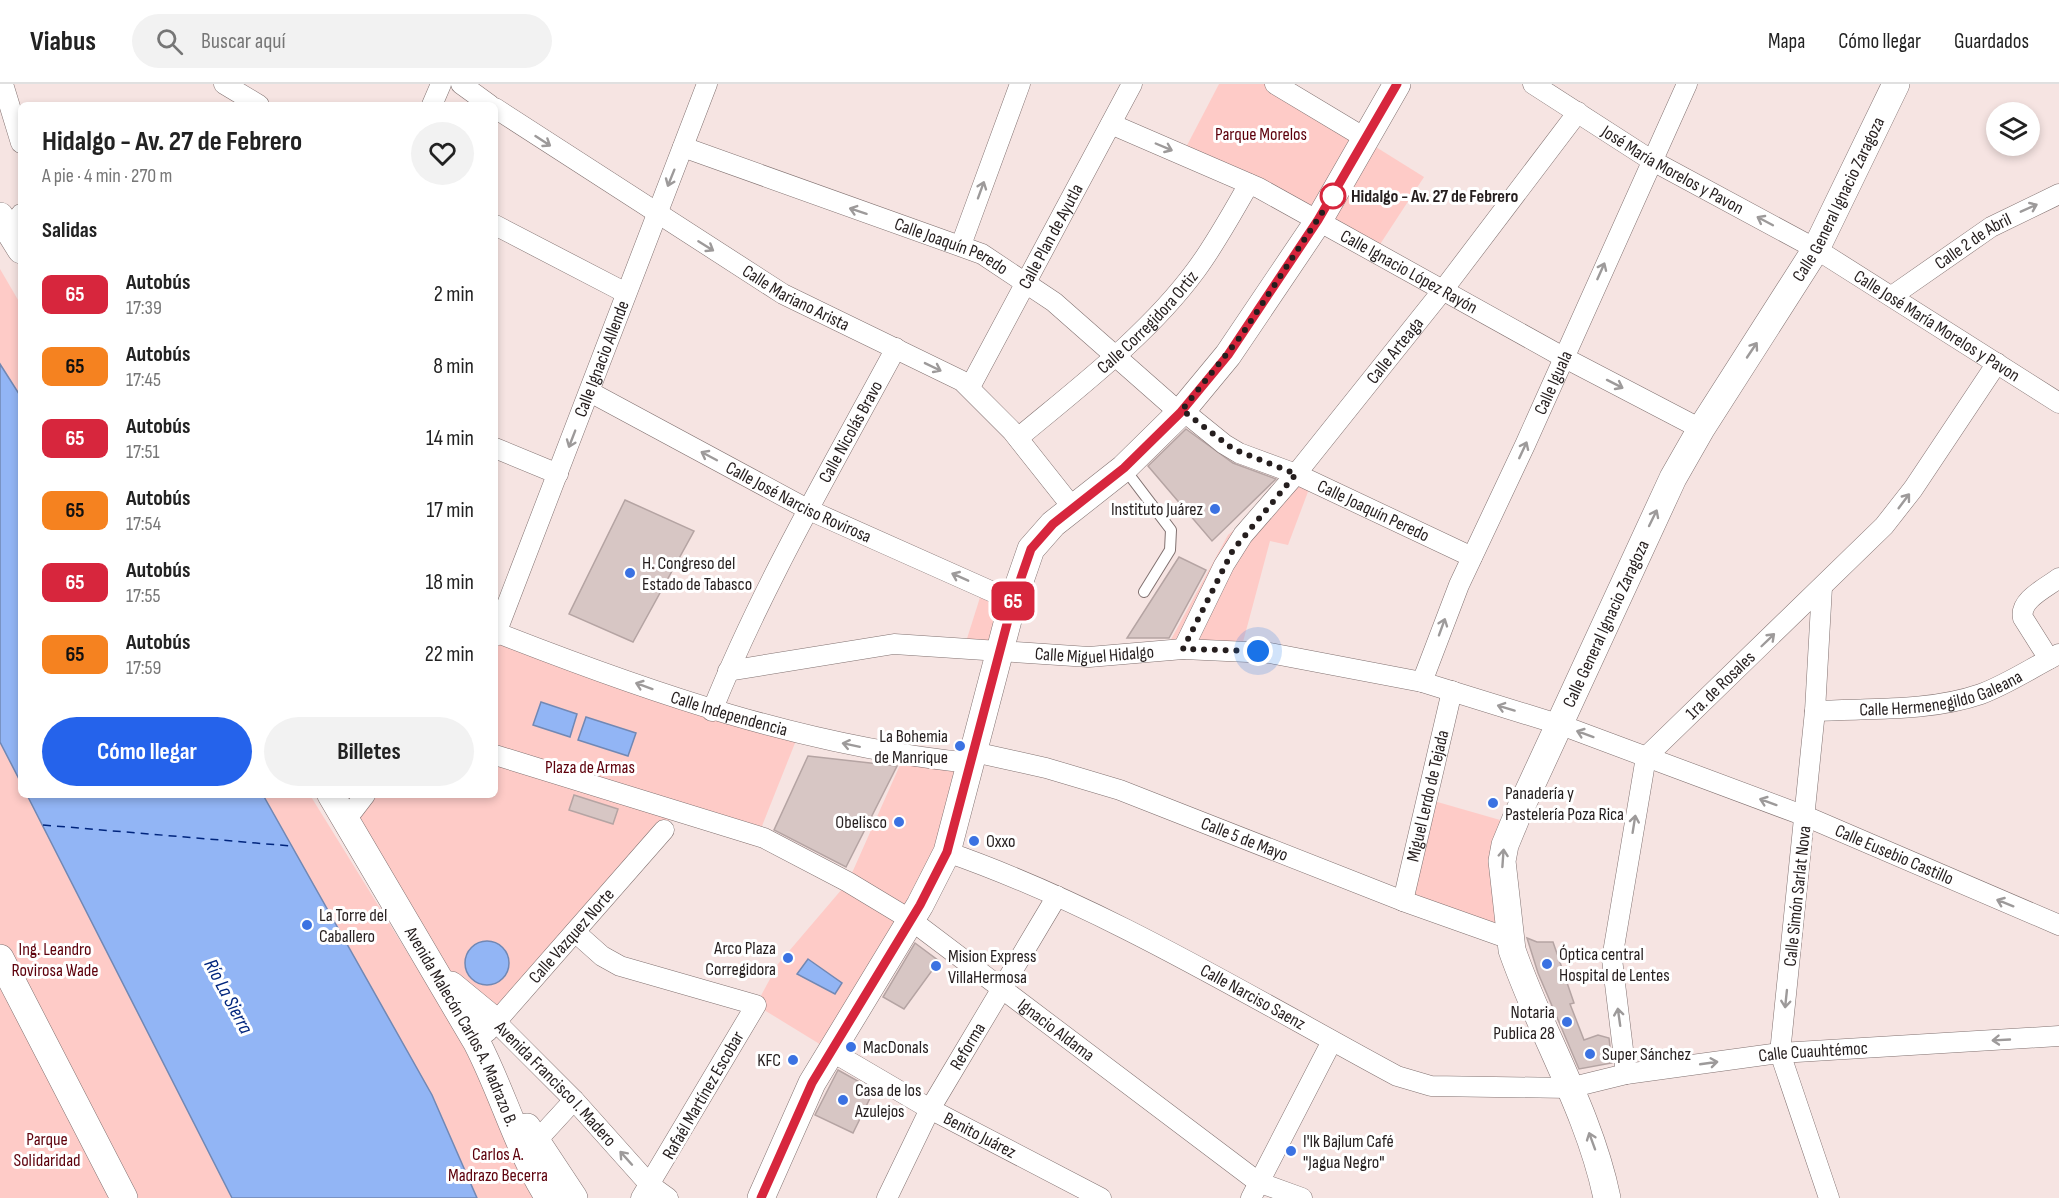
<!DOCTYPE html>
<html lang="es">
<head>
<meta charset="utf-8">
<style>
  body { margin:0; font-family:"Sofia Sans Condensed",sans-serif; background:#f2f2f2; color:#222; height:100vh; display:flex; flex-direction:column; font-size:22px; white-space:nowrap }
  * { box-sizing:border-box; margin:0 }
  p { font-size:20px; color:#767676 }
  .icon { flex:none; width:33px; height:33px; fill:none; stroke:currentColor; stroke-width:2; stroke-linecap:round; stroke-linejoin:round }
  .map { position:relative; flex:1; overflow:hidden }
  .details { position:absolute; left:18px; top:18px; width:480px; height:696px; display:flex; flex-direction:column; background:#fff; border-radius:9px; box-shadow:0 3px 9px #0003 }
  .details>* { flex:none }
  .badge { padding:0 12px; border-radius:9px; font-size:21px; line-height:39px }
  .controls { position:absolute; left:1986px; top:18px; display:grid; gap:12px }
  .controls a { display:grid; place-items:center; width:54px; height:54px; border-radius:50%; background:#fff; box-shadow:0 3px 9px #0003; font-size:30px }
  .you { position:absolute; width:30px; height:30px; margin:-15px; border:4px solid #fff; border-radius:50%; background:#1a73e8; box-shadow:0 0 0 9px #1a73e833 }
  .map>.badge { position:absolute; translate:-50% -50%; box-shadow:0 0 0 3px #fff }
  h2 { padding:0 24px; font-size:22px; line-height:54px }
  .round { display:grid; place-items:center; flex:none; width:63px; height:63px; border-radius:32px; background:#f2f2f2 }
  .headline { display:flex; align-items:center; justify-content:space-between; height:102px; padding:0 24px }
  h1 { font-size:28px; font-weight:700; line-height:45px }
  .button { display:flex; gap:12px; margin-top:auto; padding:12px 24px }
  .button a { flex:1; height:69px; border-radius:36px; background:#2563eb; color:#fff; font-size:24px; font-weight:700; line-height:69px; text-align:center }
  .button a+a { background:#f2f2f2; color:#222 }
  ul { padding:0; list-style:none }
  li { display:flex; align-items:center; gap:18px; height:72px; padding:0 24px }
  li div { flex:1 }
  li b { display:block; font-size:22px }
  li em { font-style:normal }
  li .badge { min-width:66px; font-weight:700; text-align:center }
  header { display:flex; align-items:center; gap:36px; box-sizing:border-box; height:84px; padding:0 30px; background:#fff; border-bottom:2px solid #e0e0e0 }
  header strong { font-size:28px }
  nav { display:flex; gap:33px; margin-inline-start:auto; font-size:21px }
  .search { width:420px; height:54px; background:#f2f2f2; display:flex; align-items:center; gap:15px; box-sizing:border-box; padding:0 21px; border-radius:33px; color:#767676; font-size:22px }
  .map>svg:first-child { display:block }
  .green { fill:#fecbc7 }
  .water { fill:#92b5f5; stroke:#7188b4; stroke-width:1.5 }
  .lines { fill:none; stroke-linecap:round; stroke-linejoin:round }
  .ferry { stroke:#00257d; stroke-width:1.5; stroke-dasharray:8 6; stroke-linecap:butt }
  .building { fill:#d7c6c4; stroke:#b5a4a3; stroke-width:1.5 }
  .lane-casing { stroke:#817170; stroke-width:12 }
  .street-casing { stroke:#817170; stroke-width:21 }
  .secondary-casing { stroke:#817170; stroke-width:28 }
  .lane { stroke:#fff; stroke-width:10 }
  .street { stroke:#fff; stroke-width:20 }
  .secondary { stroke:#fff; stroke-width:27 }
  .oneway { stroke:#9d9a9a }
  .line-casing { stroke:#fff; stroke-width:14 }
  .line { stroke:#d7263d; stroke-width:9 }
  .walk { stroke:#251e1e; stroke-width:6; stroke-dasharray:0 10.8 }
  .stop-dot { fill:#fff; stroke:#d7263d; stroke-width:3 }
  .poi-dot { fill:#3b72e2; stroke:#fff; stroke-width:2 }
  .labels { text-anchor:middle; stroke-width:6; stroke-linejoin:round; paint-order:stroke }
  .park-label { font-size:18px; fill:#5d000b; stroke:#fff }
  .street-label { font-size:18px; fill:#251e1e; stroke:#fff }
  .stop-label { font-size:18px; font-weight:bold; fill:#251e1e; stroke:#fff; text-anchor:start }
  .poi-label { font-size:18px; fill:#251e1e; stroke:#fff; text-anchor:start }
  .water-label { font-size:20px; font-style:italic; fill:#00257d; stroke:#fff }
</style>
</head>
<body>
<header>
<strong>Viabus</strong>
<div class="search"><svg class="icon" aria-label="search" viewBox="0 0 24 24"><circle cx="10" cy="10" r="6"/><path d="M15 15l6 6"/></svg>Buscar aquí</div>
<nav><a>Mapa</a><a>Cómo llegar</a><a>Guardados</a></nav>
</header>
<div class="map">
<svg width="2059" height="1114" viewBox="0 0 2059 1114">
  <rect width="100%" height="100%" fill="#f6e4e2"/>
  <g class="green">
    <path d="M1219,0H1275L1424,93L1375,168L1182,71Z"/>
    <path d="M0,185L21,221V313L0,280Z"/>
    <path d="M1288,401L1309,405L1288,461L1270,457L1243,558L1168,561L1228,451Z"/>
    <path d="M983,504L1013,517L1000,568L964,564Z"/>
    <path d="M495,552L799,649L754,762L681,737L669,736L664,746L496,938L437,890L345,737L365,711H495Z"/>
    <path d="M0,658L21,699V711H27L232,1114H0Z"/>
    <path d="M904,672L971,679L961,721L831,967L756,921L778,880L848,798Z"/>
    <path d="M263,711H310L559,1114H477L432,1011Z"/>
    <path d="M1427,715L1514,740L1510,855L1403,817Z"/>
  </g>
  <g class="water">
    <path d="M0,280L21,313V699L0,658Z"/>
    <path d="M541,618L577,630L570,653L533,641Z"/>
    <path d="M586,633L636,649L628,672L578,656Z"/>
    <path d="M27,711H263L432,1011L477,1114H232Z"/>
    <circle cx="487" cy="879" r="22"/>
    <path d="M808,875L842,899L835,910L797,890Z"/>
  </g>
  <g class="lines">
    <path class="ferry" d="M43,741L291,762"/>
  </g>
  <g class="building">
    <path d="M1186,345L1233,379L1276,395L1212,457L1148,382Z"/>
    <path d="M625,416L694,447L633,558L569,530Z"/>
    <path d="M1179,473L1206,486L1169,554H1127Z"/>
    <path d="M808,672L897,682L846,783L774,746Z"/>
    <path d="M574,711L618,725L613,740L569,726Z"/>
    <path d="M1527,854L1537,858H1553L1574,919L1570,920L1584,956L1598,951L1609,954L1612,979L1579,985L1538,889Z"/>
    <path d="M915,859L939,877L904,925L883,913Z"/>
    <path d="M838,986L874,1006L853,1049L815,1031Z"/>
  </g>
  <g class="lines">
    <g class="lane-casing">
      <path id="lane" d="M1124,384L1171,446L1170,466L1144,508"/>
    </g>
    <g class="street-casing">
      <g id="street">
        <path d="M3,0L21,59"/>
        <path d="M224,0L259,21"/>
        <path d="M461,0L490,21"/>
        <path d="M1275,0L1365,54"/>
        <path id="s1" d="M1533,0L1651,76L1816,165L2059,319"/>
        <path d="M432,21L441,0"/>
        <path id="s2" d="M495,24L783,210L962,297L1012,347L1073,424"/>
        <path id="s3" d="M1111,40L1259,104L1563,273L1701,345"/>
        <path id="s4" d="M683,63L982,170L1054,218L1180,329"/>
        <path d="M495,141L626,209"/>
        <path d="M10,149L21,130"/>
        <path d="M961,161L1020,0"/>
        <path id="s5" d="M1892,212L1991,143L2059,110"/>
        <path id="s6" d="M970,303L1132,0"/>
        <path id="s7" d="M590,308L809,426L1013,517"/>
        <path id="s8" d="M1182,326L1224,360L1239,369L1296,390L1472,473"/>
        <path id="s9" d="M1018,354C1079,303 1149,250 1196,186C1216,159 1232,129 1249,100"/>
        <path d="M495,364L558,390"/>
        <path d="M1822,503L1815,627L1780,969L1829,1114"/>
        <path id="s10" d="M495,548C648,608 806,663 971,679"/>
        <path id="s11" d="M495,552L707,0"/>
        <path id="s12" d="M1183,565L1224,481L1243,451L1296,390L1443,206L1578,28"/>
        <path d="M2049,575L2023,534C2019,516 2046,504 2059,494"/>
        <path id="s13" d="M728,587L894,560L1089,573L1183,565L1270,569L1422,598L1561,641L1805,732L2059,841"/>
        <path id="s14" d="M1422,598L1459,501L1525,361L1687,0"/>
        <path id="s15" d="M712,627C762,502 832,383 896,264"/>
        <path id="s16" d="M1815,627C1869,624 1929,628 1981,610C2008,600 2033,583 2059,570"/>
        <path id="s17" d="M974,668L1046,684L1120,706L1403,817L1510,855"/>
        <path id="s18" d="M495,671L764,754L848,798L911,836L1258,1098L1302,1114"/>
        <path d="M345,737L365,711"/>
        <path id="s19" d="M947,768C1105,823 1250,913 1397,992L1431,1002L1569,1004L1626,990L1780,969L2059,952"/>
        <path id="s20" d="M1403,817L1452,607"/>
        <path d="M575,848L602,872L620,882L756,921L641,1114"/>
        <path id="s21" d="M496,938L574,1016L650,1101L668,1114"/>
        <path id="s22" d="M487,948L664,746"/>
        <path id="s23" d="M831,967L930,1025L1101,1114"/>
        <path id="s24" d="M1626,990L1612,875L1646,673L1884,442L1913,405L1997,279"/>
        <path d="M529,1065L574,1016"/>
        <path id="s25" d="M887,1114L930,1025L1057,812"/>
        <path d="M1251,1114L1332,957"/>
      </g>
    </g>
    <g class="secondary-casing">
      <g id="secondary">
        <path d="M0,132L21,166"/>
        <path id="s26" d="M331,711L477,959C503,1009 518,1066 549,1114"/>
        <path d="M0,874L124,1114"/>
        <path d="M451,901L496,938"/>
        <path d="M527,1043L574,1114"/>
        <path d="M761,1114L812,999L920,821L947,768L1013,517L1031,465L1053,440L1124,384L1180,329L1228,271L1319,136L1397,0"/>
        <path id="s27" d="M1607,1114C1589,1027 1541,950 1512,866L1502,777L1505,761L1517,732L1673,394L1701,345L1816,165L1896,0"/>
      </g>
    </g>
    <use href="#lane" class="lane"/>
    <use href="#street" class="street"/>
    <use href="#secondary" class="secondary"/>
  </g>
  <defs><path id="oneway-shaft" d="M-6 0H5M1.5-3L5.5 0L1.5 3" fill="none" stroke-width="1.6" stroke-linecap="round" stroke-linejoin="round" transform="scale(1.5)"/></defs>
  <g class="oneway">
    <use href="#oneway-shaft" transform="translate(543 57) rotate(33)"/>
    <use href="#oneway-shaft" transform="translate(1164 63) rotate(23)"/>
    <use href="#oneway-shaft" transform="translate(671 94) rotate(112)"/>
    <use href="#oneway-shaft" transform="translate(981 106) rotate(-70)"/>
    <use href="#oneway-shaft" transform="translate(2029 124) rotate(-24)"/>
    <use href="#oneway-shaft" transform="translate(858 127) rotate(-162)"/>
    <use href="#oneway-shaft" transform="translate(1765 137) rotate(-152)"/>
    <use href="#oneway-shaft" transform="translate(706 162) rotate(32)"/>
    <use href="#oneway-shaft" transform="translate(1601 187) rotate(-66)"/>
    <use href="#oneway-shaft" transform="translate(1752 266) rotate(-56)"/>
    <use href="#oneway-shaft" transform="translate(933 283) rotate(26)"/>
    <use href="#oneway-shaft" transform="translate(1615 300) rotate(27)"/>
    <use href="#oneway-shaft" transform="translate(572 355) rotate(111)"/>
    <use href="#oneway-shaft" transform="translate(1523 366) rotate(-65)"/>
    <use href="#oneway-shaft" transform="translate(709 372) rotate(-152)"/>
    <use href="#oneway-shaft" transform="translate(1904 417) rotate(-53)"/>
    <use href="#oneway-shaft" transform="translate(1653 434) rotate(-64)"/>
    <use href="#oneway-shaft" transform="translate(960 493) rotate(-156)"/>
    <use href="#oneway-shaft" transform="translate(1442 543) rotate(-70)"/>
    <use href="#oneway-shaft" transform="translate(1768 556) rotate(-44)"/>
    <use href="#oneway-shaft" transform="translate(644 602) rotate(-160)"/>
    <use href="#oneway-shaft" transform="translate(1506 624) rotate(-163)"/>
    <use href="#oneway-shaft" transform="translate(1585 650) rotate(-160)"/>
    <use href="#oneway-shaft" transform="translate(851 661) rotate(-168)"/>
    <use href="#oneway-shaft" transform="translate(1768 718) rotate(-160)"/>
    <use href="#oneway-shaft" transform="translate(1634 740) rotate(-81)"/>
    <use href="#oneway-shaft" transform="translate(1503 774) rotate(-86)"/>
    <use href="#oneway-shaft" transform="translate(2005 819) rotate(-158)"/>
    <use href="#oneway-shaft" transform="translate(1786 915) rotate(96)"/>
    <use href="#oneway-shaft" transform="translate(1619 933) rotate(-98)"/>
    <use href="#oneway-shaft" transform="translate(2001 956) rotate(177)"/>
    <use href="#oneway-shaft" transform="translate(1709 979) rotate(-8)"/>
    <use href="#oneway-shaft" transform="translate(1592 1057) rotate(-110)"/>
    <use href="#oneway-shaft" transform="translate(626 1074) rotate(-132)"/>
  </g>
  <g class="lines">
    <g class="line-casing">
      <path id="line" d="M761,1114L812,999L920,821L947,768L1013,517L1031,465L1053,440L1124,384L1180,329L1228,271L1318,136L1397,0"/>
    </g>
    <use href="#line" class="line"/>
    <path class="walk" d="M1258,567L1183,565L1233,466L1296,390L1233,365L1182,326L1241,252L1333,112"/>
  </g>
  <circle class="stop-dot" cx="1333" cy="112" r="12"/>
  <g class="poi-dot">
    <circle cx="1215" cy="425" r="6"/>
    <circle cx="630" cy="489" r="6"/>
    <circle cx="960" cy="662" r="6"/>
    <circle cx="1493" cy="719" r="6"/>
    <circle cx="899" cy="738" r="6"/>
    <circle cx="974" cy="757" r="6"/>
    <circle cx="307" cy="841" r="6"/>
    <circle cx="788" cy="874" r="6"/>
    <circle cx="1547" cy="880" r="6"/>
    <circle cx="936" cy="882" r="6"/>
    <circle cx="1567" cy="938" r="6"/>
    <circle cx="851" cy="963" r="6"/>
    <circle cx="1590" cy="970" r="6"/>
    <circle cx="793" cy="976" r="6"/>
    <circle cx="843" cy="1016" r="6"/>
    <circle cx="1291" cy="1067" r="6"/>
  </g>
  <g class="labels">
    <g class="park-label">
      <text x="1261" y="56">Parque Morelos</text>
      <text x="590" y="689">Plaza de Armas</text>
      <text x="55" y="871">Ing. Leandro<tspan x="55" dy="21">Rovirosa Wade</tspan></text>
      <text x="47" y="1061">Parque<tspan x="47" dy="21">Solidaridad</tspan></text>
      <text x="498" y="1076">Carlos A.<tspan x="498" dy="21">Madrazo Becerra</tspan></text>
    </g>
    <g class="street-label">
      <text dy="6" stroke="none"><textPath href="#s1" startOffset="164">José María Morelos y Pavon</textPath></text>
      <text dy="6" stroke="none"><textPath href="#s27" startOffset="1100">Calle General Ignacio Zaragoza</textPath></text>
      <text dy="6" stroke="none"><textPath href="#s6" startOffset="171">Calle Plan de Ayutla</textPath></text>
      <text dy="6" stroke="none"><textPath href="#s5" startOffset="98">Calle 2 de Abril</textPath></text>
      <text dy="6" stroke="none"><textPath href="#s4" startOffset="286">Calle Joaquín Peredo</textPath></text>
      <text dy="6" stroke="none"><textPath href="#s3" startOffset="333">Calle Ignacio López Rayón</textPath></text>
      <text dy="6" stroke="none"><textPath href="#s2" startOffset="356">Calle Mariano Arista</textPath></text>
      <text dy="6" stroke="none"><textPath href="#s9" startOffset="174">Calle Corregidora Ortiz</textPath></text>
      <text dy="6" stroke="none"><textPath href="#s1" startOffset="471">Calle José María Morelos y Pavon</textPath></text>
      <text dy="6" stroke="none"><textPath href="#s12" startOffset="368">Calle Arteaga</textPath></text>
      <text dy="6" stroke="none"><textPath href="#s11" startOffset="297">Calle Ignacio Allende</textPath></text>
      <text dy="6" stroke="none"><textPath href="#s14" startOffset="327">Calle Iguala</textPath></text>
      <text dy="6" stroke="none"><textPath href="#s15" startOffset="312">Calle Nicolás Bravo</textPath></text>
      <text dy="6" stroke="none"><textPath href="#s7" startOffset="236">Calle José Narciso Rovirosa</textPath></text>
      <text dy="6" stroke="none"><textPath href="#s8" startOffset="218">Calle Joaquín Peredo</textPath></text>
      <text dy="6" stroke="none"><textPath href="#s27" startOffset="615">Calle General Ignacio Zaragoza</textPath></text>
      <text dy="6" stroke="none"><textPath href="#s13" startOffset="369">Calle Miguel Hidalgo</textPath></text>
      <text dy="6" stroke="none"><textPath href="#s24" startOffset="424">1ra. de Rosales</textPath></text>
      <text dy="6" stroke="none"><textPath href="#s16" startOffset="128">Calle Hermenegildo Galeana</textPath></text>
      <text dy="6" stroke="none"><textPath href="#s10" startOffset="248">Calle Independencia</textPath></text>
      <text dy="6" stroke="none"><textPath href="#s20" startOffset="108">Miguel Lerdo de Tejada</textPath></text>
      <text dy="6" stroke="none"><textPath href="#s17" startOffset="285">Calle 5 de Mayo</textPath></text>
      <text dy="6" stroke="none"><textPath href="#s13" startOffset="1203">Calle Eusebio Castillo</textPath></text>
      <text transform="translate(1797 812) rotate(-84)" y="6">Calle Simón Sarlat Nova</text>
      <text dy="6" stroke="none"><textPath href="#s22" startOffset="128">Calle Vazquez Norte</textPath></text>
      <text dy="6" stroke="none"><textPath href="#s19" startOffset="339">Calle Narciso Saenz</textPath></text>
      <text dy="6" stroke="none"><textPath href="#s26" startOffset="266">Avenida Malecón Carlos A. Madrazo B.</textPath></text>
      <text dy="6" stroke="none"><textPath href="#s18" startOffset="632">Ignacio Aldama</textPath></text>
      <text dy="6" stroke="none"><textPath href="#s25" startOffset="172">Reforma</textPath></text>
      <text dy="6" stroke="none"><textPath href="#s19" startOffset="924">Calle Cuauhtémoc</textPath></text>
      <text dy="6" stroke="none"><textPath href="#s21" startOffset="86">Avenida Francisco I. Madero</textPath></text>
      <text transform="translate(703 1011) rotate(-60)" y="6">Rafaél Martínez Escobar</text>
      <text dy="6" stroke="none"><textPath href="#s23" startOffset="171">Benito Juárez</textPath></text>
    </g>
    <g class="stop-label">
      <text x="1351" y="118">Hidalgo - Av. 27 de Febrero</text>
    </g>
    <g class="poi-label">
      <text x="1203" y="431" text-anchor="end">Instituto Juárez</text>
      <text x="642" y="485">H. Congreso del<tspan x="642" dy="21">Estado de Tabasco</tspan></text>
      <text x="948" y="658" text-anchor="end">La Bohemia<tspan x="948" dy="21">de Manrique</tspan></text>
      <text x="1505" y="715">Panadería y<tspan x="1505" dy="21">Pastelería Poza Rica</tspan></text>
      <text x="887" y="744" text-anchor="end">Obelisco</text>
      <text x="986" y="763">Oxxo</text>
      <text x="319" y="837">La Torre del<tspan x="319" dy="21">Caballero</tspan></text>
      <text x="776" y="870" text-anchor="end">Arco Plaza<tspan x="776" dy="21">Corregidora</tspan></text>
      <text x="1559" y="876">Óptica central<tspan x="1559" dy="21">Hospital de Lentes</tspan></text>
      <text x="948" y="878">Mision Express<tspan x="948" dy="21">VillaHermosa</tspan></text>
      <text x="1555" y="934" text-anchor="end">Notaria<tspan x="1555" dy="21">Publica 28</tspan></text>
      <text x="863" y="969">MacDonals</text>
      <text x="1602" y="976">Super Sánchez</text>
      <text x="781" y="982" text-anchor="end">KFC</text>
      <text x="855" y="1012">Casa de los<tspan x="855" dy="21">Azulejos</tspan></text>
      <text x="1303" y="1063">I'Ik Bajlum Café<tspan x="1303" dy="21">"Jagua Negro"</tspan></text>
    </g>
    <g class="water-label">
      <text transform="translate(229 912) rotate(62)" y="7">Río La Sierra</text>
    </g>
  </g>
</svg>
<div class="controls">
<a><svg class="icon" aria-label="layers" viewBox="0 0 24 24"><path d="M12 4l9 5-9 5-9-5zM3 14l9 5 9-5"/></svg></a>
</div>
<div class="you" style="left:1258px;top:567px"></div>
<b class="badge" style="left:1013px;top:517px;background:#d7263d;color:#fff">65</b>
<section class="details">
<div class="headline"><div><h1>Hidalgo - Av. 27 de Febrero</h1><p>A pie · 4 min · 270 m</p></div><a class="round"><svg class="icon" aria-label="heart" viewBox="0 0 24 24"><path d="M12 20l-8-8c-3-5 5-10 8-4 3-6 11-1 8 4z"/></svg></a></div>
<h2>Salidas</h2>
<ul>
<li><span class="badge" style="background:#d7263d;color:#fff">65</span><div><b>Autobús</b><p>17:39</p></div><em>2 min</em></li>
<li><span class="badge" style="background:#f58220;color:#111">65</span><div><b>Autobús</b><p>17:45</p></div><em>8 min</em></li>
<li><span class="badge" style="background:#d7263d;color:#fff">65</span><div><b>Autobús</b><p>17:51</p></div><em>14 min</em></li>
<li><span class="badge" style="background:#f58220;color:#111">65</span><div><b>Autobús</b><p>17:54</p></div><em>17 min</em></li>
<li><span class="badge" style="background:#d7263d;color:#fff">65</span><div><b>Autobús</b><p>17:55</p></div><em>18 min</em></li>
<li><span class="badge" style="background:#f58220;color:#111">65</span><div><b>Autobús</b><p>17:59</p></div><em>22 min</em></li>
</ul>
<div class="button"><a>Cómo llegar</a><a>Billetes</a></div>
</section>
</div>
</body>
</html>
